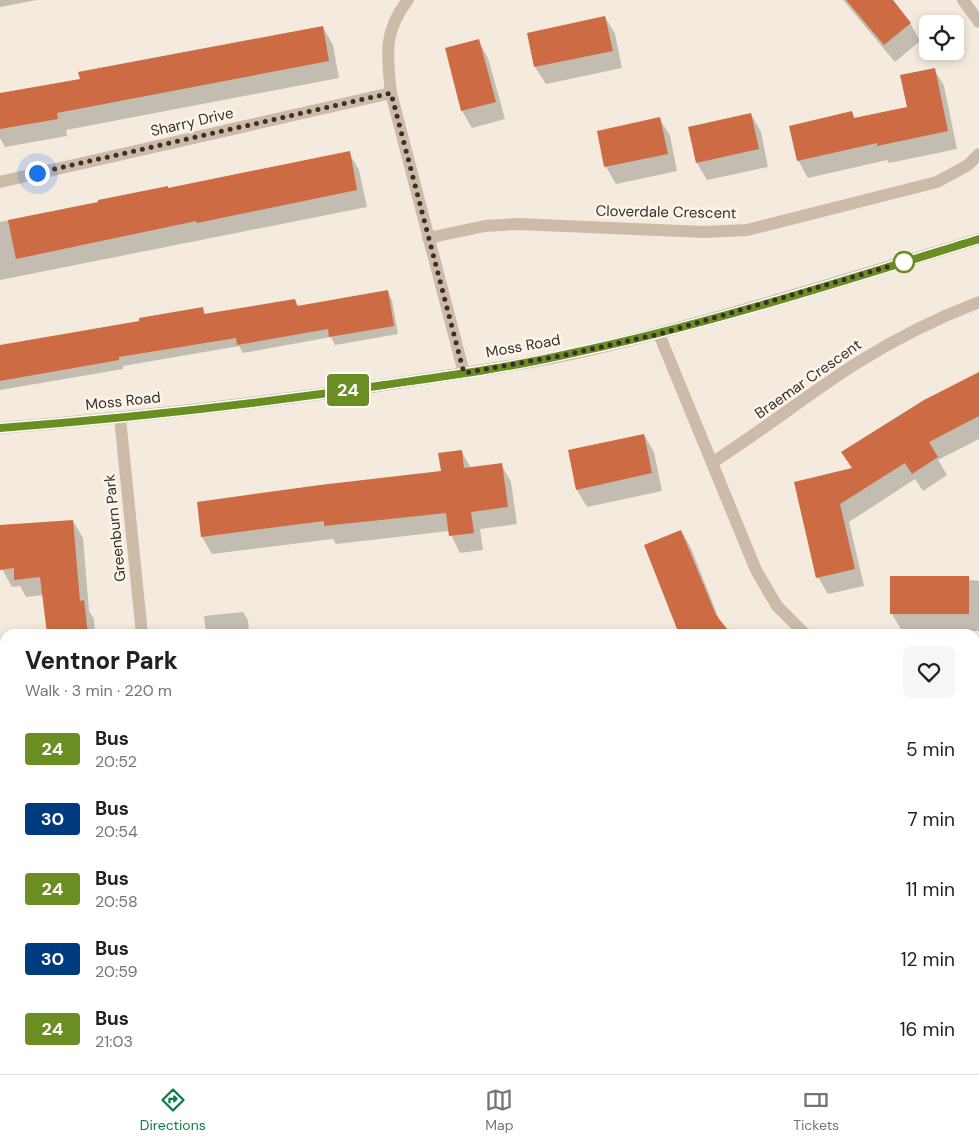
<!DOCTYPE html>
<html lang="en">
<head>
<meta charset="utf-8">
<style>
  body { margin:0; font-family:"DM Sans",sans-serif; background:#f6f6f6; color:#202124; height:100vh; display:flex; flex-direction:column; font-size:19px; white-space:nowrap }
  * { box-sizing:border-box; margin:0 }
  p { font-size:16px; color:#757577 }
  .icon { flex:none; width:28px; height:28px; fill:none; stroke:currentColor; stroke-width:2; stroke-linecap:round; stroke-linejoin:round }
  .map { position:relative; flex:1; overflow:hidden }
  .side { position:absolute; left:0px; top:629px; width:980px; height:446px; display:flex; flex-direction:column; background:#fff; border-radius:15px 15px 0 0; box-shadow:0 2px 8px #0003 }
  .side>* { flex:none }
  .badge { padding:0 10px; border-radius:4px; font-size:18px; line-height:32px }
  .controls { position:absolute; left:919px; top:15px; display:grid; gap:10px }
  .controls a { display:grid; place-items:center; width:45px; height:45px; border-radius:8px; background:#fff; box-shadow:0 2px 8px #0003; font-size:25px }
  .you { position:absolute; width:25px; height:25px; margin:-12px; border:4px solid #fff; border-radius:50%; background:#1a73e8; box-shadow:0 0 0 8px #1a73e833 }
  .map>.badge { position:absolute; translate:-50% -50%; box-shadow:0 0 0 2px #fff }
  .round { display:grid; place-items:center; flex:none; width:52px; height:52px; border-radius:8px; background:#f6f6f6 }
  .overview { display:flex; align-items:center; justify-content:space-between; height:85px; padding:0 25px }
  h1 { font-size:24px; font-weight:800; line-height:38px }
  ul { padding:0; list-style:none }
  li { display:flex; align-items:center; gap:15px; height:70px; padding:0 25px }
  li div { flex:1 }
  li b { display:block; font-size:19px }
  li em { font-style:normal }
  li .badge { min-width:55px; font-weight:700; text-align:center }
  .tab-bar { display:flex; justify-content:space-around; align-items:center; height:70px; border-top:1px solid #e0e0e0; background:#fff; font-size:14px; color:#757577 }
  .tab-bar a { display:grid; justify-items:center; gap:2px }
  .tab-bar .current { color:#0b8043 }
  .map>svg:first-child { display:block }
  .shadow { fill:#0003 }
  .building { fill:#cd6b44 }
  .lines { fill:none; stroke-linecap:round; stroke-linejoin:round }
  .minor { stroke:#cdbba9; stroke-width:12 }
  .line-casing { stroke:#fff; stroke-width:11 }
  .line { stroke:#6b8e23; stroke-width:8 }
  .walk { stroke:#3a2f29; stroke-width:5; stroke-dasharray:0 9 }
  .stop-dot { fill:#fff; stroke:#6b8e23; stroke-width:2.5 }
  .labels { text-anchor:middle; stroke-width:5; stroke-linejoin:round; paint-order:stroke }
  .street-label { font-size:15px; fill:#3a2f29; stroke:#fbf5eb }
</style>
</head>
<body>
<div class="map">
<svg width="979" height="1074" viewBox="0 0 979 1074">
  <rect width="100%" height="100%" fill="#f4ebde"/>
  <g class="shadow">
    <path d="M0,0H37L0,7Z"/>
    <path d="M843,0H891L910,23L920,41L895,62Z"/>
    <path d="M605,17L615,34L622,68L546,84L535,67L529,34Z"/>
    <path d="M323,27L333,45L339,78L66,130L67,136L5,147L0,138V94L81,80Z"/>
    <path d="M478,40L488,58L505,119L472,128L462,111Z"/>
    <path d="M934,69L944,86L957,149L889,163L887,160L808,178L798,160L852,113L855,119L908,108Z"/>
    <path d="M751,114L761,132L768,167L707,180L697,163Z"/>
    <path d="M660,119L670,136L677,171L616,184L606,167L598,132Z"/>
    <path d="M349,153L359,170L367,207L0,280V222Z"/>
    <path d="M387,292L392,300L398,334L335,345L331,337L243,353L239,346L123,366V369L0,390V346L140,322L202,308L206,315L295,300L299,307Z"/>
    <path d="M979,373V439L938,460L947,475L923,491L915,479L849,522L864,586L828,594L818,577L796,483L853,469Z"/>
    <path d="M644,435L654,452L662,491L587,507L577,490Z"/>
    <path d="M461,451L471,468L501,464L511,482L517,524L480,529L483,550L460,553L449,531L336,544L333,539L212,554L202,537L198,503L442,473Z"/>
    <path d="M73,521L83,538L89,611L94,619L95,634H48L44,595L26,597L20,586L12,587L2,569L0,527Z"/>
    <path d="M681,531L691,548L721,624L681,634Z"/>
    <path d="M968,577L970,580L979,581V631H902L892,614Z"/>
    <path d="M243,612L248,620L249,634H206L204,616Z"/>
    <rect x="975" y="737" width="4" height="55"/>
    <path d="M975,892L979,893V941H975Z"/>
    <path d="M975,1050H979V1074H906V1070H975Z"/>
    <path d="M170,1070H245L244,1074H195Z"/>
    <path d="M287,1070H801V1074H289Z"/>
  </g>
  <g class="building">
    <path d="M846,0H893L911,23L884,45Z"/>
    <path d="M605,16L613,51L534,67L527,33Z"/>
    <path d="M323,26L329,61L57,113L58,119L0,129V93L80,79L78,72Z"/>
    <path d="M479,39L496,102L461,111L445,48Z"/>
    <path d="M935,68L948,131L877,146V143L797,161L789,126L852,111L854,118L907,107L900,75Z"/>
    <path d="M751,113L759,149L696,163L688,127Z"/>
    <path d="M660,117L668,154L604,167L597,131Z"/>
    <path d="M350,151L357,190L197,223L196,221L16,259L8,220L98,202V200L168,186V188Z"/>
    <path d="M388,290L394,326L329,337L328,329L237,345L236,338L119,357V360L0,381V345L139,321V318L203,307L204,314L295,299L297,306Z"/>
    <path d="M979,372V416L929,442L938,457L912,474L905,463L840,504L855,569L816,578L794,482L852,468L841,452L924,400Z"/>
    <path d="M644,434L652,473L576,490L568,450Z"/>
    <path d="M462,450L464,468L502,463L508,507L471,512L474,533L449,536L446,513L324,526V521L201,537L197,502L320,485L441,471L438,453Z"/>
    <path d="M73,520L80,601L84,600L88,634H47L40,577L14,580V568L0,570V525Z"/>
    <path d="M681,530L716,615L731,634H679L644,545Z"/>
    <rect x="890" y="576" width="79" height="38"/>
  </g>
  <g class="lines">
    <g class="minor">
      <path d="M408,0C383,31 387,56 391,93L464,373"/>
      <path d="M963,0L979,22"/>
      <path d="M0,182L391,93"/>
      <path d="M428,238L485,226L518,224L704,232L747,230L937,182L968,165L979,154"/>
      <path d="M659,334L756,570L777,606L805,634"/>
      <path d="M120,418L142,634"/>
      <path d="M0,428C127,418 253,404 379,386C442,376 506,368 568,355C707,324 843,280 979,239"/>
      <path d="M713,462C762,431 808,394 857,363C895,339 937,318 979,302"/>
      <path d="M975,681H979"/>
      <path d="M975,988H979"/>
      <path d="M849,1074L850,1070"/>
    </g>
  </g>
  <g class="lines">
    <g class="line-casing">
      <path id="line" d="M0,428C129,418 257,404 384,385C446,376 507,368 568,354C707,325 843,281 979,239"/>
    </g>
    <use href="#line" class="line"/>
    <path class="walk" d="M37,173L391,93L464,373L565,355L659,334L904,262"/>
  </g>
  <circle class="stop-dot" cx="904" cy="262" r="10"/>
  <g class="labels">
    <g class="street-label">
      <text transform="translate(192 122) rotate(-13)" y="5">Sharry Drive</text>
      <text transform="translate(666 212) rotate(1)" y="5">Cloverdale Crescent</text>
      <text transform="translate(523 346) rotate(-10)" y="5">Moss Road</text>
      <text transform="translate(808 379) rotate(-35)" y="5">Braemar Crescent</text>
      <text transform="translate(123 401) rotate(-6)" y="5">Moss Road</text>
      <text transform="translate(115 528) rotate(-96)" y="5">Greenburn Park</text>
    </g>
  </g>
</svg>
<div class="controls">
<a><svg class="icon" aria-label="locate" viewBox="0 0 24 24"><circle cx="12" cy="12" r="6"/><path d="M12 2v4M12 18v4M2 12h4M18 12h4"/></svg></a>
</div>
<div class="you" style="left:37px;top:173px"></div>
<b class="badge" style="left:348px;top:390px;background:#6b8e23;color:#fff">24</b>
<section class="side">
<div class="overview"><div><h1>Ventnor Park</h1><p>Walk · 3 min · 220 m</p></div><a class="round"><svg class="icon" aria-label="heart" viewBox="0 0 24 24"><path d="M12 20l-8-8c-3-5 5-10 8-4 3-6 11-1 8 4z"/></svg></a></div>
<ul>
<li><span class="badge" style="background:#6b8e23;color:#fff">24</span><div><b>Bus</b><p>20:52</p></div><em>5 min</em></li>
<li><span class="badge" style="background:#003b80;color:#fff">30</span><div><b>Bus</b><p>20:54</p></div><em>7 min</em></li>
<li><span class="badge" style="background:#6b8e23;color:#fff">24</span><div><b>Bus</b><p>20:58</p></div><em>11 min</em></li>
<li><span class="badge" style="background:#003b80;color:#fff">30</span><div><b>Bus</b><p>20:59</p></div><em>12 min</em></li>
<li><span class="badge" style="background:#6b8e23;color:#fff">24</span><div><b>Bus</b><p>21:03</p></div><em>16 min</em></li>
</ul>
</section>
</div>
<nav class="tab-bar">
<a class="current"><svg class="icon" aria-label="directions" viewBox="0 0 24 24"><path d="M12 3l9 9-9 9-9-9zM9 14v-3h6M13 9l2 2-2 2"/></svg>Directions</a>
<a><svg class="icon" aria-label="map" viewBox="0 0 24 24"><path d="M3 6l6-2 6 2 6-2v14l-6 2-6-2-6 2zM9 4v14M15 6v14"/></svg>Map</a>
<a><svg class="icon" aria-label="tickets" viewBox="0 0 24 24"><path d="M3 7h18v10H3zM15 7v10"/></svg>Tickets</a>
</nav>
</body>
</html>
